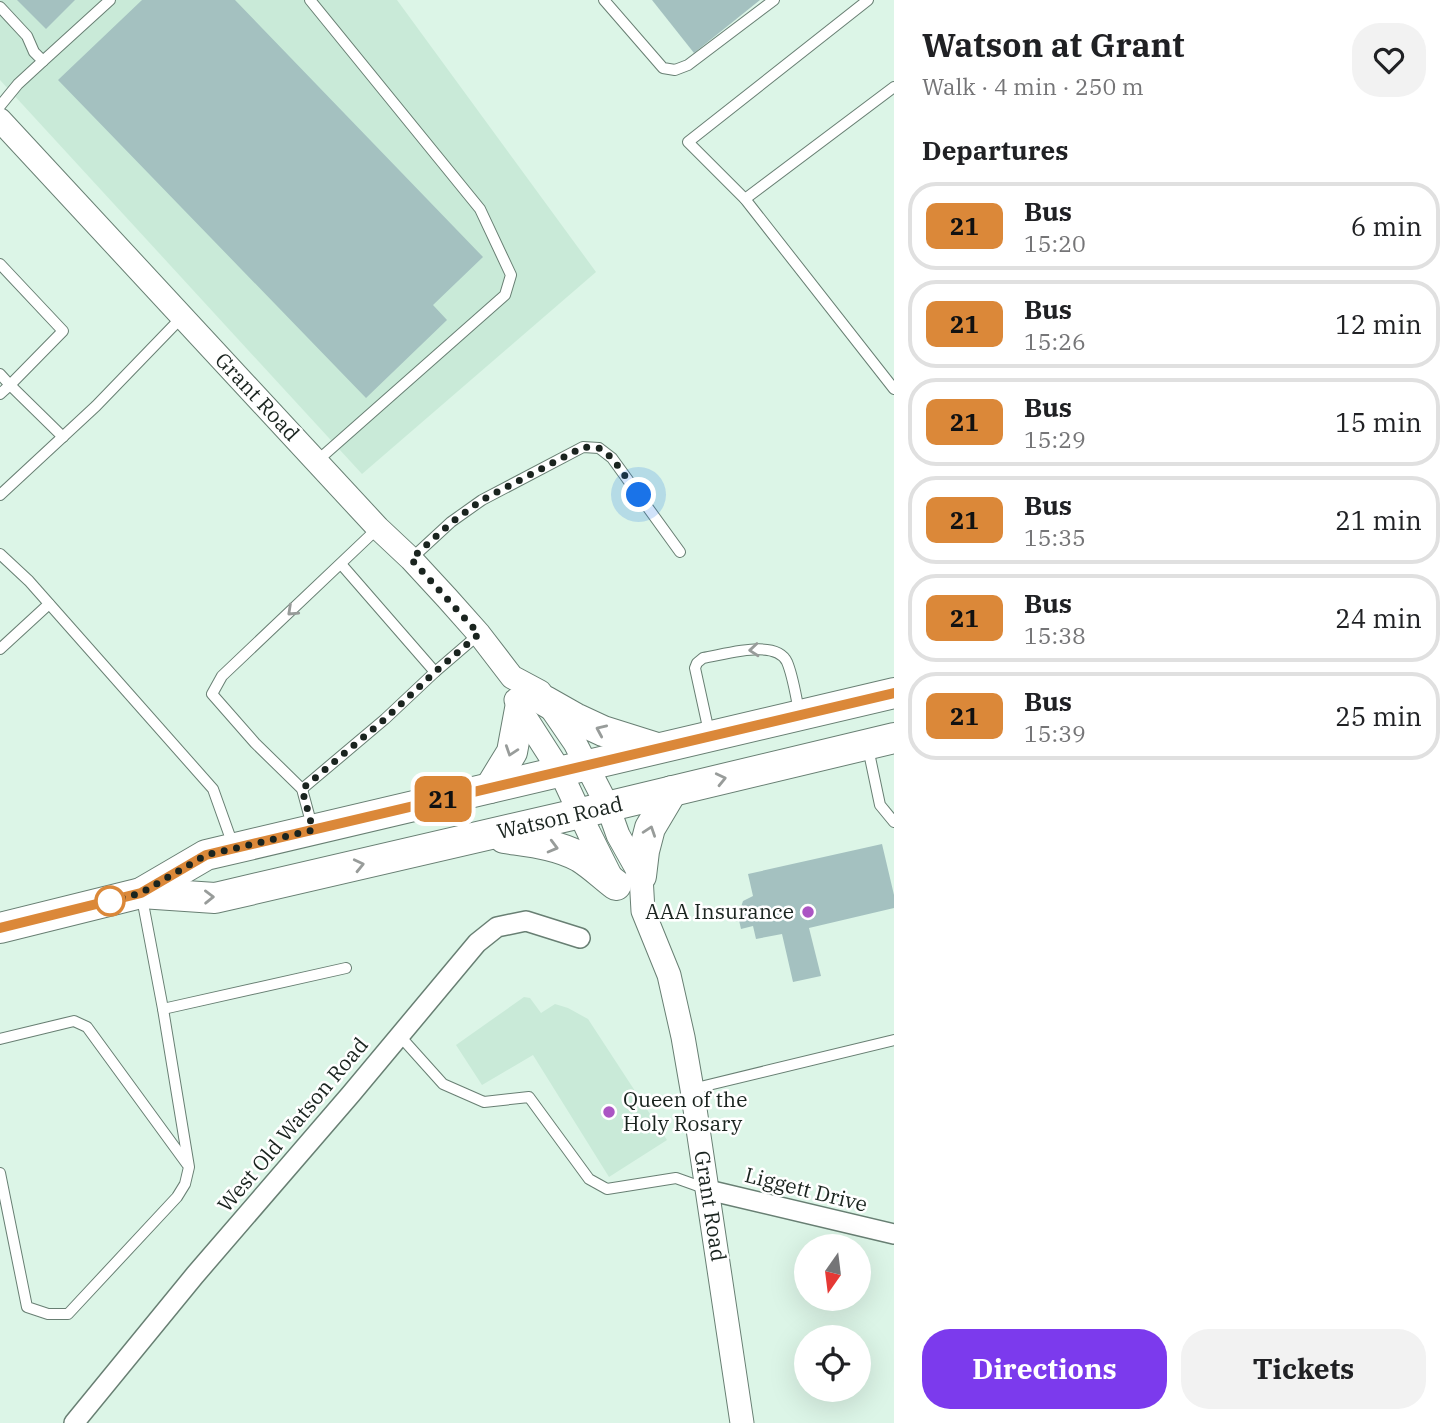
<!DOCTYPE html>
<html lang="en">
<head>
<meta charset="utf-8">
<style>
  body { margin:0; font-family:"IBM Plex Serif",serif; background:#f2f2f2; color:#202124; height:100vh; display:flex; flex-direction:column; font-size:26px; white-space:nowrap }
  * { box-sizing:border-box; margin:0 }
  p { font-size:23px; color:#757577 }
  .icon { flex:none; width:38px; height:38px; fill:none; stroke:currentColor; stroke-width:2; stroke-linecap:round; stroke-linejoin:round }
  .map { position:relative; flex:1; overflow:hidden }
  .drawer { display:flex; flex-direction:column; background:#fff; width:560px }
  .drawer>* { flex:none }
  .badge { padding:0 14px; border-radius:10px; font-size:24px; line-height:46px }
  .needle { width:46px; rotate:194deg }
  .buttons { position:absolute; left:794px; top:1234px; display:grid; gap:14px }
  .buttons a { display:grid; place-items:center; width:77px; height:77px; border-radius:50%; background:#fff; box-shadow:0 7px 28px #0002; font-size:35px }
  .you { position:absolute; width:35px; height:35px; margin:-18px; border:5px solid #fff; border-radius:50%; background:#1a73e8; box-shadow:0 0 0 10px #1a73e833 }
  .map>.badge { position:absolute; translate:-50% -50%; box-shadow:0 0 0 4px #fff }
  h2 { padding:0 28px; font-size:26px; line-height:63px }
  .round { display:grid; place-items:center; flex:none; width:74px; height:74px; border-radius:28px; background:#f2f2f2 }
  .overview { display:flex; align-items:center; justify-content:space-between; height:119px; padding:0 28px }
  h1 { font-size:33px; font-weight:700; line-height:52px }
  .action { display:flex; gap:14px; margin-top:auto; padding:14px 28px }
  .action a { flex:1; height:80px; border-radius:28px; background:#7c3aed; color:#fff; font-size:28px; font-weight:700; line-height:80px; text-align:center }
  .action a+a { background:#f2f2f2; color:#202124 }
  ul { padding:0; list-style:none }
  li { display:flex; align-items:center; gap:21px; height:88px; margin:0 14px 10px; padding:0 14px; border:4px solid #e0e0e0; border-radius:28px }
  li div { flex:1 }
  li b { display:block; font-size:26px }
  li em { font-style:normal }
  li .badge { min-width:77px; font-weight:700; text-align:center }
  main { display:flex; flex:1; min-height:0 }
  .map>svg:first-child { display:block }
  .built { fill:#c9ead8 }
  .building { fill:#a4c1c0 }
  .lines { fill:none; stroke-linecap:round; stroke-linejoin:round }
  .service-casing { stroke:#687f73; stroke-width:12 }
  .minor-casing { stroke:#687f73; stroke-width:22 }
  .tertiary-casing { stroke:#687f73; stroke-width:25 }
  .primary-casing { stroke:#687f73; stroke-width:32 }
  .service { stroke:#fff; stroke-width:10 }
  .minor { stroke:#fff; stroke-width:19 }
  .tertiary { stroke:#fff; stroke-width:23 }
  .primary { stroke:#fff; stroke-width:30 }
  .oneway { stroke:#989c9a }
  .line-casing { stroke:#fff; stroke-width:16 }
  .line { stroke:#db8839; stroke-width:10 }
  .walk { stroke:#1a241f; stroke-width:7; stroke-dasharray:0 12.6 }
  .stop-dot { fill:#fff; stroke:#db8839; stroke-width:3.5 }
  .poi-dot { fill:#ab55c4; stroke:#fff; stroke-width:2.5 }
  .labels { text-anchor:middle; stroke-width:5; stroke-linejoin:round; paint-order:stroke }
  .street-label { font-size:21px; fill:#1a241f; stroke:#fff }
  .poi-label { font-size:21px; fill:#1a241f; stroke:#fff; text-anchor:end }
</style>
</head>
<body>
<main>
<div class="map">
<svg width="894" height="1423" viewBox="0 0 894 1423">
  <rect width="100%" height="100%" fill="#dcf5e7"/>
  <g class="built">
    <path d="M0,0H397L596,272L362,474L0,80Z"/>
    <path d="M524,997L530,998L541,1013L555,1004L568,1008L588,1019L667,1140L609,1177L533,1055L482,1085L456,1045Z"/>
  </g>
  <g class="building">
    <path d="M17,0H75L46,29Z"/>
    <path d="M142,0H235L483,257L433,305L447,320L366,398L58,80Z"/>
    <path d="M652,0H760L694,53Z"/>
    <path d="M882,844L894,895V908L809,928L821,976L793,982L782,934L756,939L753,926L741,929L738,916L743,901L753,896L748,874Z"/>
  </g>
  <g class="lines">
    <g class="service-casing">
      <g id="service">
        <path d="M310,0L480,209L511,275L505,295L317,461"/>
        <path d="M604,0L663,68L675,70L688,65L774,0"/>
        <path d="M868,0L688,142L745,199L894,389"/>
        <path d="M0,7L27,36L34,52L43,61L18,84L0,106"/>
        <path d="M43,61L110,0"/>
        <path d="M745,199L894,87"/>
        <path d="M0,264L63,331L10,385L0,374"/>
        <path d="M0,394L10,385L63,437"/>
        <path d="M0,495L96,406L182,317"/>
        <path d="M0,554L29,581L213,789L233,845"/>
        <path d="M412,558L451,522L482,500L583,447L599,448L612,458L680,552"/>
        <path d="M341,564L435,672"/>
        <path d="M0,649L49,604"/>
        <path d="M709,732L695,668L697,663L703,658C724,655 776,638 787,662C793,676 796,697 799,711"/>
        <path d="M868,748L880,805L894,822"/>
        <path d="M302,789L385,719L435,672L478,635"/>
        <path d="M312,826L302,789L255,743L212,694L222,676L378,528"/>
        <path d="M163,1009L346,968"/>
        <path d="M399,1035L443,1084L484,1102L529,1097L589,1179L607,1189L676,1178L704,1188"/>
        <path d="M0,1039L74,1021L87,1027L187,1164"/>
        <path d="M692,1089L894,1040"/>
        <path d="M0,1173L27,1307L48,1314H68L177,1197L185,1184L189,1167L163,1009L142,898"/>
      </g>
    </g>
    <g class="minor-casing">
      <g id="minor">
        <path d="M708,1190L894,1234"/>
        <path d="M74,1423L195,1275L351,1094L477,943L497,927L526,921L580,938"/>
      </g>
    </g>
    <g class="tertiary-casing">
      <g id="tertiary">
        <path d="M0,120L378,528L411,559L447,598L479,634L512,677L540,692L575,743L608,807L618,835L641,876L643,911L669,975L683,1037L692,1089L742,1423"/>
        <path d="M516,700L520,709L561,773L589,833L612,879"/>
      </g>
    </g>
    <g class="primary-casing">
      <g id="primary">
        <path d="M545,701L575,718L603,731L657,748"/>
        <path d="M490,788L512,752L520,709"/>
        <path d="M504,838C530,842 556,844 580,857C593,865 604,876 616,885"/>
        <path d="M641,876L644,851L650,828L672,791"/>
        <path d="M141,893L215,898L581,813L894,738"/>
        <path d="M0,928L141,893L206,855L894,693"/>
      </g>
    </g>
    <use href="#service" class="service"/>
    <use href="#minor" class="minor"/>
    <use href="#tertiary" class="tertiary"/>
    <use href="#primary" class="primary"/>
  </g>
  <defs><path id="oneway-chevron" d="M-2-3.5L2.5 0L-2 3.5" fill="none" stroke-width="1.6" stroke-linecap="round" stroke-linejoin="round" transform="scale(1.75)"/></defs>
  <g class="oneway">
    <use href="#oneway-chevron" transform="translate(292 611) rotate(137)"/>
    <use href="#oneway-chevron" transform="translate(754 650) rotate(175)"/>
    <use href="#oneway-chevron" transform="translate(601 730) rotate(-156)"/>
    <use href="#oneway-chevron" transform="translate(511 751) rotate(109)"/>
    <use href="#oneway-chevron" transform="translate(721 779) rotate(-13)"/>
    <use href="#oneway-chevron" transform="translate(650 831) rotate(-71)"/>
    <use href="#oneway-chevron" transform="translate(553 847) rotate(15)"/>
    <use href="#oneway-chevron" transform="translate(359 865) rotate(-13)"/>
    <use href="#oneway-chevron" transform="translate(209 897) rotate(-1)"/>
  </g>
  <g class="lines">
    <g class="line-casing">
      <path id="line" d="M0,928L141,893L206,855L894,693"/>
    </g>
    <use href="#line" class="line"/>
    <path class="walk" d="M110,901L141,893L206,855L313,830L302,789L385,719L435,672L479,634L411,559L452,522L482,500L583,447L599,448L612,458L639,495"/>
  </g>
  <circle class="stop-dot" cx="110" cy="901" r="14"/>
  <g class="poi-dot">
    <circle cx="808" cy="912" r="7"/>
    <circle cx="609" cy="1112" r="7"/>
  </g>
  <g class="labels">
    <g class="street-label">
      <text transform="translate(257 397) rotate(47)" y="7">Grant Road</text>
      <text transform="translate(560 818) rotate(-13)" y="7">Watson Road</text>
      <text transform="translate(293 1125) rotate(-50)" y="7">West Old Watson Road</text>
      <text transform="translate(806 1190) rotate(14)" y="7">Liggett Drive</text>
      <text transform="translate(710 1206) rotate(81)" y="7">Grant Road</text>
    </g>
    <g class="poi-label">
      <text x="794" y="919">AAA Insurance</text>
      <text x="623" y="1107" text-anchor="start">Queen of the<tspan x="623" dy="24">Holy Rosary</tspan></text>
    </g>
  </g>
</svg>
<div class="buttons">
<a><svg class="needle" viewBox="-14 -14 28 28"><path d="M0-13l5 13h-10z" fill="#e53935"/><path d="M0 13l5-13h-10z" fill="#757577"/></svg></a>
<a><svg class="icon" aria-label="locate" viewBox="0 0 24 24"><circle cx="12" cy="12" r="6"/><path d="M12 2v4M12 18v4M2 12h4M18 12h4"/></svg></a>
</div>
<div class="you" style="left:639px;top:495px"></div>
<b class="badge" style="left:443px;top:799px;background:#db8839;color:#111">21</b>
</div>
<section class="drawer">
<div class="overview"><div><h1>Watson at Grant</h1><p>Walk · 4 min · 250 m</p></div><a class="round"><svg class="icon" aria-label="heart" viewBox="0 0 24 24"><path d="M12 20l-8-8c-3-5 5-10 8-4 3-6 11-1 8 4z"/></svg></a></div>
<h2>Departures</h2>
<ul>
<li><span class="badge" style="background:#db8839;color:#111">21</span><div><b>Bus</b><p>15:20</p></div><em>6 min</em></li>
<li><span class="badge" style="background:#db8839;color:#111">21</span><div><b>Bus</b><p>15:26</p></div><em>12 min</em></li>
<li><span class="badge" style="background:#db8839;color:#111">21</span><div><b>Bus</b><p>15:29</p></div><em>15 min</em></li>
<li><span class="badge" style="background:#db8839;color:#111">21</span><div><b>Bus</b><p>15:35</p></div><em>21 min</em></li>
<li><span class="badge" style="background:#db8839;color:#111">21</span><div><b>Bus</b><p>15:38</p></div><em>24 min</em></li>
<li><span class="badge" style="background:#db8839;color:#111">21</span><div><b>Bus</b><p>15:39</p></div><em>25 min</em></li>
</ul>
<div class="action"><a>Directions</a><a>Tickets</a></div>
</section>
</main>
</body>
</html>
